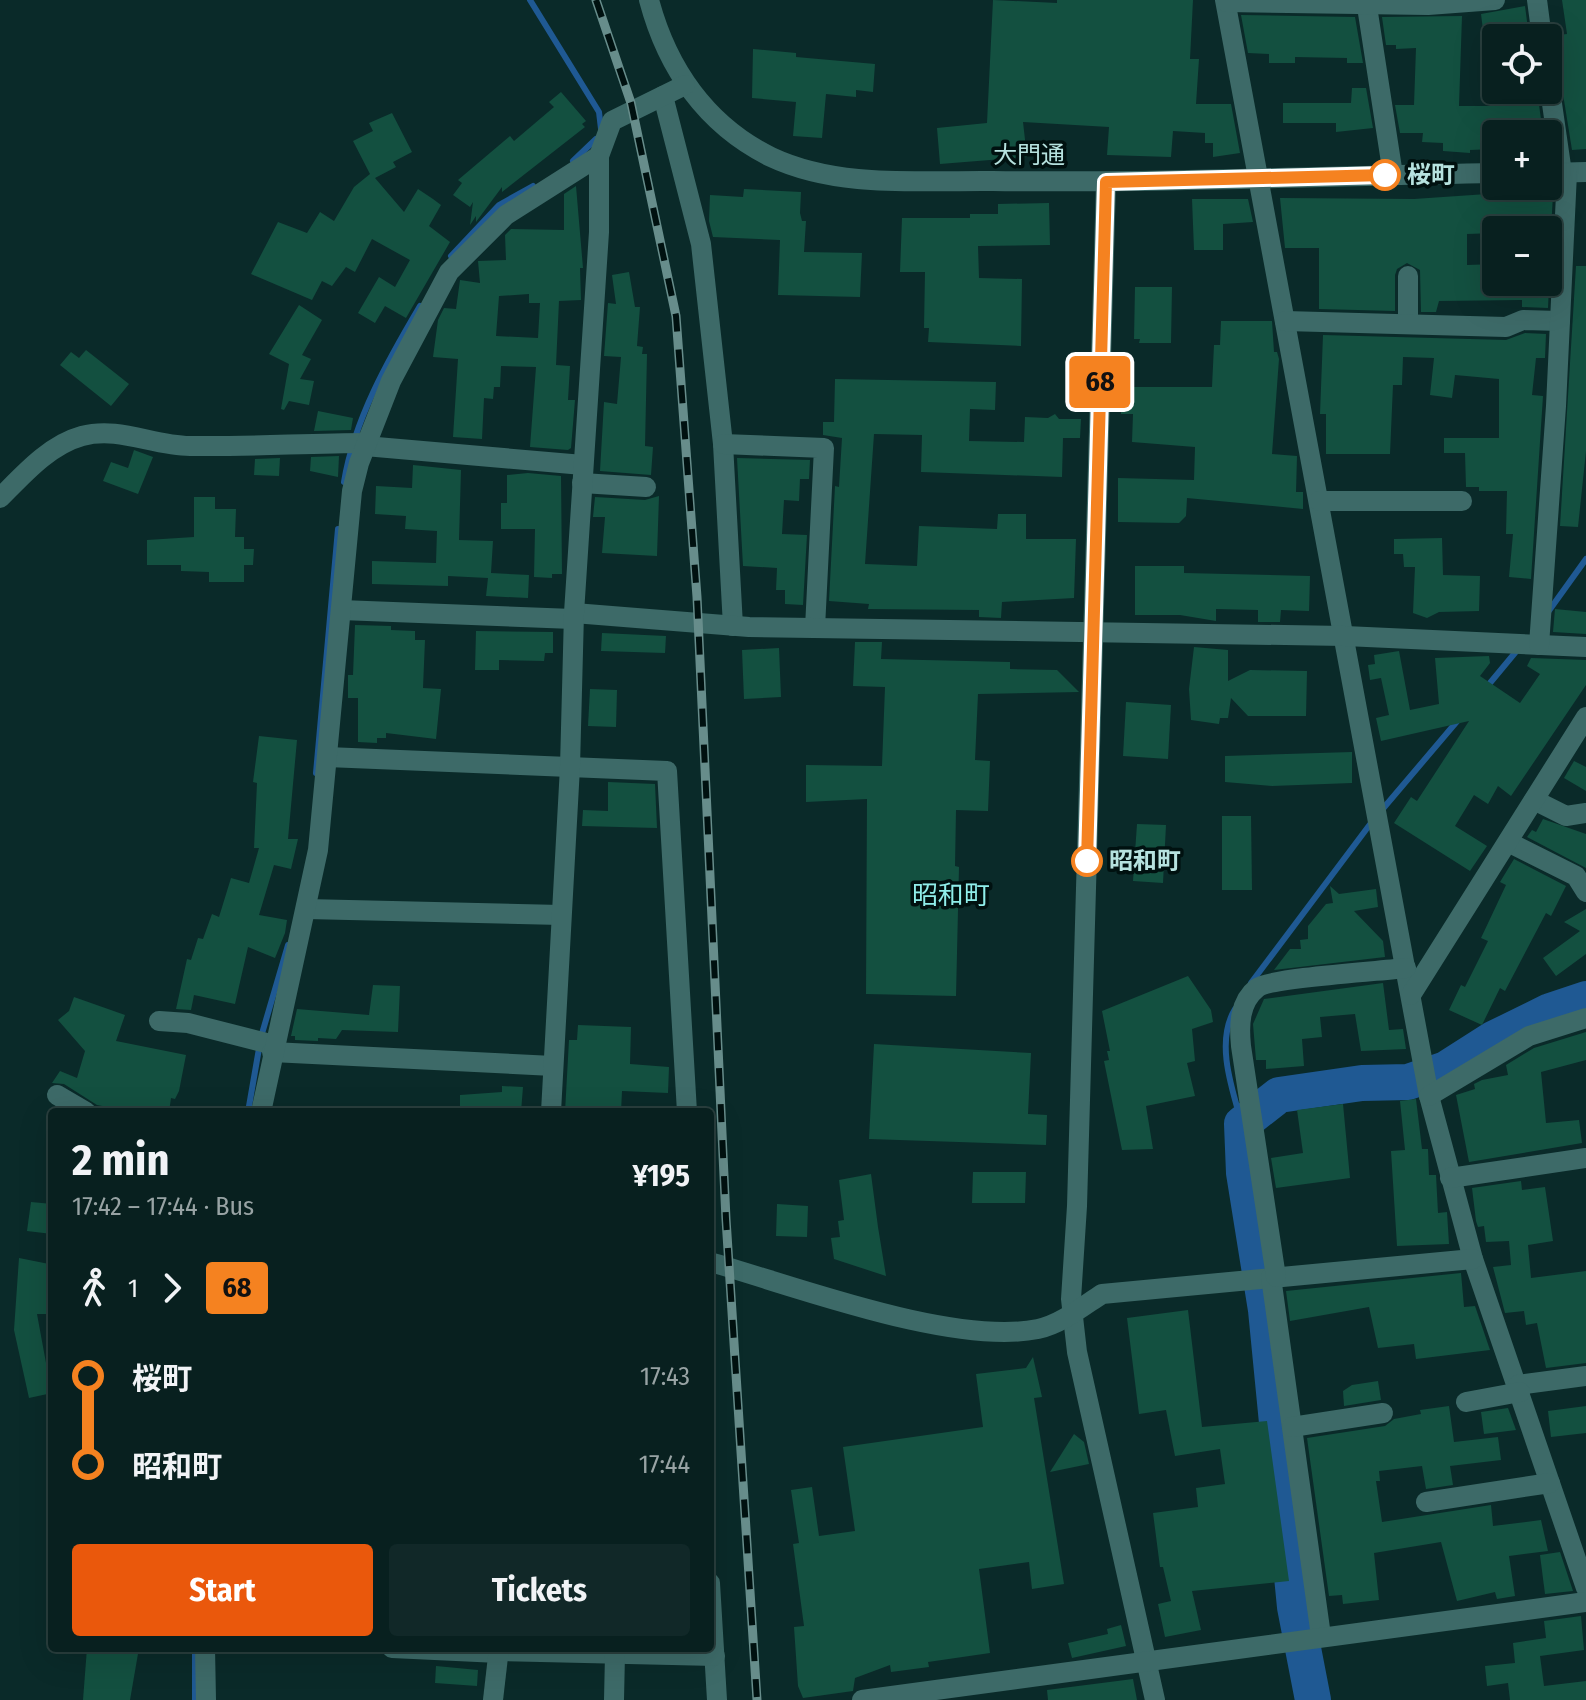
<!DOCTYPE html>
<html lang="en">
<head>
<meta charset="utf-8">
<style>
  body { margin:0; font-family:"Fira Sans Condensed","Noto Sans JP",sans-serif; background:#112828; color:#f1f3f6; height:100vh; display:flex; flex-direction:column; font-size:30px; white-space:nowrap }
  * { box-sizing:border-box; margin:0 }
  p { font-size:26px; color:#98a3a4 }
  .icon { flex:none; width:44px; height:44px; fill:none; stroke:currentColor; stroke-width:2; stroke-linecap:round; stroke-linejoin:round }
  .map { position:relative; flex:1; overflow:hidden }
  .side { position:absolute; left:48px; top:1108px; width:666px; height:544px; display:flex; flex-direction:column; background:#08201f; border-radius:8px; box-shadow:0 8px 32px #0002,0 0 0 2px #293e3d }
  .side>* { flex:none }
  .badge { padding:0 16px; border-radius:6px; font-size:28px; line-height:52px }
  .controls { position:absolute; left:1482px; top:24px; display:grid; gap:16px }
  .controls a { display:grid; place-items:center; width:80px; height:80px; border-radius:8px; background:#08201f; box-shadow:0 8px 32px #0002,0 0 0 2px #293e3d; font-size:40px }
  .map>.badge { position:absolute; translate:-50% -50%; box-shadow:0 0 0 4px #fff }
  .legs { display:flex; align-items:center; gap:12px; height:88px; padding:0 24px; font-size:26px }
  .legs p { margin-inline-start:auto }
  .overview { display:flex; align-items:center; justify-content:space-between; height:136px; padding:0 24px }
  h1 { font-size:44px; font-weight:700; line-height:60px }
  .action { display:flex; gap:16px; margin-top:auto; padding:16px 24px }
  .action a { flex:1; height:92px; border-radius:8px; background:#ea580c; color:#fff; font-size:32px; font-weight:700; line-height:92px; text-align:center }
  .action a+a { background:#112828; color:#f1f3f6 }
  ul { padding:0 24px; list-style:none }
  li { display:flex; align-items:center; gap:28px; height:88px; font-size:30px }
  li i { display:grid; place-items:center; width:12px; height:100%; margin:0 10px; background:currentColor }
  li i::after { content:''; width:20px; height:20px; margin:-10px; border:6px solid; border-radius:50%; background:#08201f }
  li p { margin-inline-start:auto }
  li:first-child i { background:linear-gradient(#0000 50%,currentColor 0) }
  li:last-child i { background:linear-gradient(currentColor 50%,#0000 0) }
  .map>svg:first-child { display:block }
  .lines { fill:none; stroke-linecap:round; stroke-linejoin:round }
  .stream { stroke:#1f5993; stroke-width:6 }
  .river { stroke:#1f5993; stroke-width:36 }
  .building { fill:#135040; fill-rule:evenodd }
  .minor { stroke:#3d6a68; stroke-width:20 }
  .rail-casing { stroke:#678d8b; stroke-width:9 }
  .rail { stroke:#001110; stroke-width:6; stroke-dasharray:18; stroke-linecap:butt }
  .line-1-casing { stroke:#fff; stroke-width:18 }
  .line-1 { stroke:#f58220; stroke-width:12 }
  .stop-1-dot { fill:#fff; stroke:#f58220; stroke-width:4 }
  .labels { text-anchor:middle; stroke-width:7; stroke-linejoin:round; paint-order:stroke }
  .street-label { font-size:24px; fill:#b6e2df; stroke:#001110 }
  .stop-label { font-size:24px; font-weight:bold; fill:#b6e2df; stroke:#001110; text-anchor:start }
  .neighbourhood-label { font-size:26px; fill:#8feeea; stroke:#001110 }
</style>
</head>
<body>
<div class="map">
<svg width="1586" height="1700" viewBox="0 0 1586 1700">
  <rect width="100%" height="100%" fill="#0a2a29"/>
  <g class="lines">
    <g class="stream">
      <path d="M530,0L599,112L601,129"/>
      <path d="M573,161L596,139"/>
      <path d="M451,256L499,205L533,186"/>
      <path d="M344,482C354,420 388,360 420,306"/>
      <path d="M1548,612L1586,559"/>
      <path d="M1485,689L1519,648"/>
      <path d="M316,773L338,529"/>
      <path d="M1381,811L1459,719"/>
      <path d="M1251,983L1374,819"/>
      <path d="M1235,1009C1215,1042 1232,1089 1242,1124"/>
      <path d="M248,1112L261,1037L288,945"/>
      <path d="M195,1648V1700"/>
    </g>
    <path class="river" d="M1313,1700L1295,1607L1266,1310L1244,1173L1242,1124L1279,1095L1362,1083L1408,1082L1446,1069L1493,1039L1550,1011L1586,999"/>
  </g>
  <g class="building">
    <path d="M993,0L1057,3V0H1193L1190,59H1199L1196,104H1231L1240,153L1213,157V143H1205V133L1173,131L1171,157L1107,155L1109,127L1023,122L1027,157L940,164L937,128L987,123Z"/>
    <path d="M1562,0H1586V149L1572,150L1559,69L1563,68L1559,35L1567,34Z"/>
    <path d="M1525,6L1528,29L1504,31V38H1484L1481,14Z"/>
    <path d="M1241,15L1355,17L1363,63H1347V58L1295,57V63H1269V54L1248,53Z"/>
    <path d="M1462,16L1459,106H1493L1491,90H1537L1543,134H1492L1494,149L1470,150V153L1443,151V143L1422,142L1423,133H1400L1395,105H1414L1416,48L1396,49V45H1386L1382,17Z"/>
    <path d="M753,49L796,53V57L875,64L873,92L856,90V97L826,94L822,138L793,136L796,102L752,98Z"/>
    <path d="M1352,88H1366L1373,128L1336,132V123H1283V103H1351Z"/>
    <path d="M561,92L586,121L582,124L585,127L502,192V187L476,222V216L470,225L473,202L470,207L453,195L462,183L458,180L510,136L514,141L554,107L549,102Z"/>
    <path d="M392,113L412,152L393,162L396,167L375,178L404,212L418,189L433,199L441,205L429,226L450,242L406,318L385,306L375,323L358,313L379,277L395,287L410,260L372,239L355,272L346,267L332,286L322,281L312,300L251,274L278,222L307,233L320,212L334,221L354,187L370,174L353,141L373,131L369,123Z"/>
    <path d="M576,186L583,268H580L581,300L559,301L556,365L570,366L568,400H575L571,448L568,450L530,447L536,367L501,366L500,387H494L493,399L484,398L482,439L453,437L458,359L433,357L438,320L444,308L456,309L460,280L480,283L478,261L506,260L505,235L511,229L564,230V194ZM529,294V303H540L538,338L496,336L499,296Z"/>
    <path d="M744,189L801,192L800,213L802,221H806L804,252L862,253L860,297L778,295L780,240L713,237L709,221L710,195L743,197Z"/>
    <path d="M1487,194H1553L1551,231L1496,230V233L1467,234V265L1496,264V282H1548L1550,265L1548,308L1522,307V300L1439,301L1436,312H1421L1420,270L1407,263L1397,269L1395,275V311L1319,309V248H1285L1280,198L1414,199Z"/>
    <path d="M1192,199H1248L1253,222L1223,224V250H1194Z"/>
    <path d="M1049,203L1050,245L978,246L979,278L1022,279L1021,346L928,342L929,328H924L925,272H900L902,218H970V214H998V204Z"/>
    <path d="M1576,266H1586V451L1578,527L1560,526Z"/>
    <path d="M629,272L635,307H640L637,346L643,347L642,354H647L645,446L653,447L651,475L600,471L604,402L617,404L621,357L604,356L608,303L616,304L612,275Z"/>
    <path d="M1135,287H1172L1171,343H1139L1140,339H1134Z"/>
    <path d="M299,305L322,320L302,355L311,359L300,379L314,381L309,405L289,401L284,410L281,409L289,364L269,354Z"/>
    <path d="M1221,321H1272L1274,352H1277L1279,359L1272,454L1297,456L1296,492H1303V509L1187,498L1186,516L1179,523L1118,522V478L1194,480L1195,447L1132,442L1133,414H1121V387H1212L1214,345H1220Z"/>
    <path d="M1525,333L1546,334L1545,358H1536L1532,395L1543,396L1531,579L1509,577L1513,534H1506L1507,491H1479V487H1466L1465,453H1444V438H1499V379L1455,375L1452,398L1430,395L1434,358L1403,357L1402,385H1393L1390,454H1326V414H1320L1323,335L1506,340Z"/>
    <path d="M86,350L129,384L111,406L60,365L71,352L79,358Z"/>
    <path d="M835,379L996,382L995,410L970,409L969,441L1024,442L1025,417L1048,418L1055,414L1059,419H1081L1080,438H1063L1062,477L921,472L922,435L874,434L865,564L917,566L919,526L997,529L998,514H1026V539H1076L1074,598L1002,602L1001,618L979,617V610L868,609L869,604L829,601L835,486L839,487L842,438L823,435V422H834Z"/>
    <path d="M318,411L353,418L351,430L314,431Z"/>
    <path d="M134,450L153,457L138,494L103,481L111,462L128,468Z"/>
    <path d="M339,456L338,477L310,471L311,457Z"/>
    <path d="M280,458L279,476L254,475L255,459Z"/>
    <path d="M737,458L810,460L809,479H800L799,501L784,500L782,534L807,535L803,605L785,604V590H776L777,568L743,566Z"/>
    <path d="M413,465L461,470L459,540L493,541L491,573L529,575L528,598L486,596L488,578L448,576V586L372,584V561L436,563L437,531L405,529L406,516L375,514L376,486L412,488Z"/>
    <path d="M528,473L561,476L562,574H552V578L534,577L535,529H501V503H507V475Z"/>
    <path d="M659,496L657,556L602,553L605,517H593L595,497L645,500Z"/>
    <path d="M194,497H215V509H236L235,537H244V549H254L253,565H244V582H209V572L181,571V565H147V540L194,537Z"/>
    <path d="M1442,538L1443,575L1480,576L1479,611L1439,612L1427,618L1413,613L1415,567H1404L1403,554H1394V539Z"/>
    <path d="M1135,566H1184V573L1310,576L1309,611L1281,610L1280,622H1258V610L1216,609V621L1180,615H1135Z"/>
    <path d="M1555,609L1586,612V634L1553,632Z"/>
    <path d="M355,625L391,626V630L415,631V640H425L423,688L441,689L436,739L386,733V738H377V743L358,742V698H348V675H353Z"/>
    <path d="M476,631L553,632V653H545L544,661L499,660V670H475Z"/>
    <path d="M602,633L666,636L665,653L601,651Z"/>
    <path d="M855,642H882L881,659L1010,662V669L1057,670L1079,692L978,694L975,760L990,761L988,811L956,810L955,866L959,867L956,996L866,994L867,799L806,802V765L882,766L885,687L853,686Z"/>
    <path d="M1194,647L1228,650V681L1250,670L1307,671L1306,716H1248L1231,698L1228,718H1220L1219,724L1191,720L1189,689Z"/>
    <path d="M779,648L781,697L744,699L742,650Z"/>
    <path d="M1399,651L1410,710L1439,704L1435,658L1489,656L1490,663L1480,676L1520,703L1540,674L1527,666L1531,658L1586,660V685L1511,796L1498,786L1488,804L1474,795L1455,826L1487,846L1470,871L1394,823L1411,797L1417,801L1469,721L1381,741L1376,718L1389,715L1381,678L1370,680L1368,665L1375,664L1374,655Z"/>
    <path d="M590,689L617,690L616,727L588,726Z"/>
    <path d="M1126,702L1171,705L1168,759L1123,756Z"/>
    <path d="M259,736L297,740L288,839H298L291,869L274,865L259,915L287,920L285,933L275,958L248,947L235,1004L194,995L191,1010L176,1009L187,959L191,960L198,938L203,939L212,914L219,917L231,878L249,883L259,848H254L257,783L253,782Z"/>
    <path d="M1352,752V783L1272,786L1225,782V756Z"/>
    <path d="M1574,761L1586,767V791L1564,778Z"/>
    <path d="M608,782L655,784L657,828L582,826L583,810L608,811Z"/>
    <path d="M1222,816H1251L1252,890H1222Z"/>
    <path d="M1543,819L1586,834V868L1527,837L1532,830L1536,832Z"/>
    <path d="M1137,824L1166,825L1163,883L1133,881Z"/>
    <path d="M1514,859L1566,886L1551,916L1546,913L1505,991L1500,988L1482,1025L1449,1010L1461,985L1465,987L1488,941L1481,938L1506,885L1500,882Z"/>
    <path d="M1330,886L1339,894L1376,889L1378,907L1354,911L1383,941L1385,957L1274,970L1290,949H1301L1300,940L1308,939V926L1326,904L1333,903Z"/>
    <path d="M1586,909V954L1556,976L1543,958L1580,931L1564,922Z"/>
    <path d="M1188,976L1211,1010L1213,1022L1192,1029L1195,1061L1187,1063L1195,1096L1146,1106L1153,1149L1122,1150L1104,1061L1109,1060L1107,1051H1110L1102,1011Z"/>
    <path d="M1383,983L1389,1030L1403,1029L1406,1049L1361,1051L1355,1014L1320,1017L1322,1037L1302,1039L1304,1066L1266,1069V1060H1256L1253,1024L1264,999Z"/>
    <path d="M373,985L400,986L398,1032L342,1030L336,1039L318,1038V1041L295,1040V1036H291L297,1009L369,1015Z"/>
    <path d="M74,997L125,1015L116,1041L186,1055L179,1091L175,1099L171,1098L169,1112H134L97,1105L64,1084L52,1083L60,1071L77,1078L85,1051L58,1020L69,1011Z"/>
    <path d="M578,1025L631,1027L630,1064L669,1067L668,1093L622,1091L621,1112H565L569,1040H577Z"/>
    <path d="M1586,1032V1060L1541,1072L1546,1123L1579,1120L1582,1143L1469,1162L1456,1095L1475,1089L1474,1084L1482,1080L1508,1075L1506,1065L1534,1048Z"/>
    <path d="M874,1044L1031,1053L1028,1114L1047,1115L1046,1145L869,1139Z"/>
    <path d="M502,1086L523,1087L521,1112H460V1095L502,1092Z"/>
    <path d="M1416,1099L1422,1149H1428L1429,1175H1436L1438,1213L1447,1212L1449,1244L1397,1246L1391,1151L1405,1150L1400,1101Z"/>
    <path d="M1343,1104L1350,1178L1276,1188L1271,1158L1303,1153L1297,1110Z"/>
    <path d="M973,1172H1026L1025,1203H972Z"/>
    <path d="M871,1174L878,1227L886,1276L834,1259L831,1238L840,1237L838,1221L844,1220L839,1180Z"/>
    <path d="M1521,1181L1522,1190L1545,1187L1553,1241L1528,1245L1531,1278L1586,1271V1363L1546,1368L1537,1323L1526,1325L1524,1311L1505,1313L1493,1267L1511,1265L1509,1241L1486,1242L1484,1226L1478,1227L1476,1221L1472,1188Z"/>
    <path d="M31,1202L52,1204V1234L27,1231Z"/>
    <path d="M777,1204L808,1206L807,1237L776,1236Z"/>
    <path d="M19,1258L49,1264L46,1314H37L46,1363L52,1362V1393L29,1398L14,1330Z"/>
    <path d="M1461,1273L1464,1307L1475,1306L1490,1350L1416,1359L1414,1344L1378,1348L1369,1307L1290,1321L1286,1291Z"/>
    <path d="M1188,1310L1202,1427L1267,1421L1289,1581L1192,1591L1201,1630L1165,1637L1158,1604L1171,1601L1163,1567H1160L1153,1513L1198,1507L1196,1488L1225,1484L1220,1449L1175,1456L1166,1410L1139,1414L1127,1318Z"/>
    <path d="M1033,1357L1042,1397L1034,1398L1064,1584L1032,1589L1029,1562L979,1569L990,1653L928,1662L929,1667L891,1672L890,1665L855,1678L853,1691L803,1698L798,1686L794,1627L804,1626L793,1544L799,1543L791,1490L812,1487L819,1536L855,1531L843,1447L983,1427L976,1374L1026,1368Z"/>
    <path d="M1378,1381L1381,1400L1344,1406L1343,1391L1352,1385Z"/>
    <path d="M1449,1406L1454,1442L1498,1437L1501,1460L1450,1466L1453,1485L1426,1489L1422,1466L1379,1471L1380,1481H1376L1382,1522L1491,1505L1493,1526L1541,1520L1548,1551L1509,1556L1515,1596L1497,1599L1495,1592L1457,1601L1441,1542L1374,1553L1379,1600L1343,1604L1342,1595L1329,1596L1307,1438L1385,1426L1394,1419L1421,1414L1420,1410Z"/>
    <path d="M1586,1406V1433L1551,1437L1548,1411Z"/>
    <path d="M1508,1408L1516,1430L1484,1434L1481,1412Z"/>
    <path d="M1074,1434L1084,1442L1089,1464L1050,1472Z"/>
    <path d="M1560,1552L1573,1591L1545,1594L1540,1555Z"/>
    <path d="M1581,1616L1584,1650L1540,1656L1544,1686L1586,1681V1700H1510L1508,1683L1487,1686L1485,1666L1515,1663L1513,1643L1546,1638L1544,1621Z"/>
    <path d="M1121,1625L1126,1646L1072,1658L1068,1643L1108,1634L1107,1629Z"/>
    <path d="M87,1648H139L130,1700H83Z"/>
    <path d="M436,1666L478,1670L477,1686L435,1683Z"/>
    <path d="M1133,1679L1137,1700H1048L1047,1690Z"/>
  </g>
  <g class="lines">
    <g class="minor">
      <path d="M649,0C667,68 706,125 771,157C839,189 920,180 993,181C1160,183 1328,176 1496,173"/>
      <path d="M1225,0L1429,1096L1473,1259L1586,1588"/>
      <path d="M1366,0L1393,175"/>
      <path d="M1537,0L1542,38"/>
      <path d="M1226,2L1428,5L1495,0"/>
      <path d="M1548,76L1562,173"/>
      <path d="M663,96L701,244L723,444L733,626"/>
      <path d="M1548,173L1586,172"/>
      <path d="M1106,182L1077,1206L1071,1299L1077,1352L1155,1700"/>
      <path d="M1408,276V324"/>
      <path d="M1285,321L1506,327L1523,320L1560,321"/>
      <path d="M723,444L824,448L815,628"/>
      <path d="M365,446L583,465"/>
      <path d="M582,483L646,487"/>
      <path d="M0,498C23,475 49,445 82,436C119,426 153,446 190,446C249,447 308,443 367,443"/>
      <path d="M1319,501H1462"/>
      <path d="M341,610L573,619"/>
      <path d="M574,613L749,627L1345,636L1586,647"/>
      <path d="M1539,645L1556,406L1567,173"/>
      <path d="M327,757L667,771L687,1112"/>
      <path d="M1534,800L1566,816L1586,813"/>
      <path d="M1508,842L1576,876L1586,892"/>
      <path d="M306,909L561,915"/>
      <path d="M1411,995L1586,717"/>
      <path d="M159,1021L188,1023L274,1045"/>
      <path d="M272,1052L553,1066"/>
      <path d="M57,1095L86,1112"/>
      <path d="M1429,1096L1529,1036L1586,1018"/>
      <path d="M261,1112L318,850L352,491L359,463L391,381L449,272L506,215L599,156"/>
      <path d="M551,1112L570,767L574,613L599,232V156L612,121L685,85"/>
      <path d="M1450,1178L1586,1158"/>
      <path d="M710,1262C795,1286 953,1346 1038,1329C1061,1324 1082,1307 1102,1294L1473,1259"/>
      <path d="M1271,1277L1321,1636"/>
      <path d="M1276,1277L1241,1046C1239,1026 1239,1002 1257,988C1269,978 1382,971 1406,968"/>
      <path d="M1518,1385L1586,1376"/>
      <path d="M1466,1402L1520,1392"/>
      <path d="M1292,1427L1383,1413"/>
      <path d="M1426,1502L1550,1483"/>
      <path d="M710,1583L717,1700"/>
      <path d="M205,1648L206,1700"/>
      <path d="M392,1648L499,1653"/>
      <path d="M499,1651L715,1656"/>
      <path d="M493,1700L499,1648"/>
      <path d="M614,1700L615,1654"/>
      <path d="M862,1700L1586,1602"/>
    </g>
    <g class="rail-casing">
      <path id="rail" d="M596,0L631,103L676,316L697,597L726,1219L757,1700"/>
    </g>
    <use href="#rail" class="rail"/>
  </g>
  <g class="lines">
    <g class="line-1-casing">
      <path id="line-1" d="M1087,861L1106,182L1385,175"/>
    </g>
    <use href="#line-1" class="line-1"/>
  </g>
  <g class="stop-1-dot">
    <circle cx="1385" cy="175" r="14"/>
    <circle cx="1087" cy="861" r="14"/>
  </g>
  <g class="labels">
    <g class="street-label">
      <text x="1029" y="163">大門通</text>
    </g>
    <g class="stop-label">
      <text x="1407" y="183">桜町</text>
      <text x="1109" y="869">昭和町</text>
    </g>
    <g class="neighbourhood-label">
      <text x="951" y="904">昭和町</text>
    </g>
  </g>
</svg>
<div class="controls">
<a><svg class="icon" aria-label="locate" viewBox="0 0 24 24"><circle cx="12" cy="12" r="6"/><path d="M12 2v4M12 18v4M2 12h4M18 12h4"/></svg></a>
<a>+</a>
<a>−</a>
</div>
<b class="badge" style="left:1100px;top:382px;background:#f58220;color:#111">68</b>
<section class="side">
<div class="overview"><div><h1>2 min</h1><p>17:42 – 17:44 · Bus</p></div><b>¥195</b></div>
<div class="legs"><svg class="icon" aria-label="walk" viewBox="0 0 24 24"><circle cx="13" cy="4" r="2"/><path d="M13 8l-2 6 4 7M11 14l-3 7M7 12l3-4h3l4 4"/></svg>1<svg class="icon" aria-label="forward" viewBox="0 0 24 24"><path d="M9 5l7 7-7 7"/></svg><b class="badge" style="background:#f58220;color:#111">68</b></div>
<ul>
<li><i style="color:#f58220"></i><b>桜町</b><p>17:43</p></li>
<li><i style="color:#f58220"></i><b>昭和町</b><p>17:44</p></li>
</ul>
<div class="action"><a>Start</a><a>Tickets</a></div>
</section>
</div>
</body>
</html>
